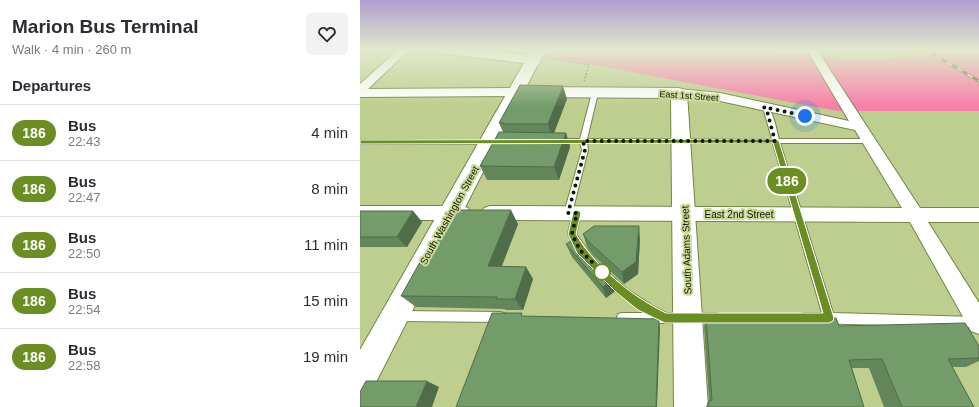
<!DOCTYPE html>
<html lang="en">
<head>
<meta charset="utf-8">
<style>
  body { margin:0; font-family:Arial,sans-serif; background:#f2f2f3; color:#2b2b33; height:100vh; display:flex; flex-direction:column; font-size:15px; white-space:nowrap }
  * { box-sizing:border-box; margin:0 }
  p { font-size:13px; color:#7c7c81 }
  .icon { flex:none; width:22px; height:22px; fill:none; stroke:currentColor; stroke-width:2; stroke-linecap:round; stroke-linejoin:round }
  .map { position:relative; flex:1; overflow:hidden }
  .sheet { display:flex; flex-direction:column; background:#fff; width:360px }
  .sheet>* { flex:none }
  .badge { padding:0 8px; border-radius:13px; font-size:14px; line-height:26px }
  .you { position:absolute; width:20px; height:20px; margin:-10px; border:3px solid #fff; border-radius:50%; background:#1a73e8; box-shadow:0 0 0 6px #1a73e833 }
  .map>.badge { position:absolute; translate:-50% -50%; box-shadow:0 0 0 2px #fff }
  h2 { padding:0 12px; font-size:15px; line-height:36px }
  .round { display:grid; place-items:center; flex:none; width:42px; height:42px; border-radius:6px; background:#f2f2f3 }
  .head { display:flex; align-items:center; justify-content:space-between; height:68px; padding:0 12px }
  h1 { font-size:19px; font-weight:700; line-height:30px }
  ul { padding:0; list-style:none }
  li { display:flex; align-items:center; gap:12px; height:56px; padding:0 12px; border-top:1px solid #e1e1e2 }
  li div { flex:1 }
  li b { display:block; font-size:15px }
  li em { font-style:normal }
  li .badge { min-width:44px; font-weight:700; text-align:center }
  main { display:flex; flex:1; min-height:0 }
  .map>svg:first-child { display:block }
  .water { fill:#f87ea8 }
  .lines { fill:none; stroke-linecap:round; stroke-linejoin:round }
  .service-casing { stroke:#768448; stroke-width:2 }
  .minor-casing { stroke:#768448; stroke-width:2 }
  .secondary-casing { stroke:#768448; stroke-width:2 }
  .path { stroke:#707b4e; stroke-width:1.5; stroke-dasharray:2 1.5; stroke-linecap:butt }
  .service { fill:#fff; fill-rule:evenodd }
  .minor { fill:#fff; fill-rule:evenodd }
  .secondary { fill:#fff; fill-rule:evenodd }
  .rail-casing { stroke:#5a643c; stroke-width:3 }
  .rail { stroke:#cbdb9b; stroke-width:2; stroke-dasharray:6; stroke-linecap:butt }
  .tertiary-bridge-casing { stroke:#768448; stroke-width:16; stroke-linecap:butt }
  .tertiary-bridge { stroke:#fff; stroke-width:14 }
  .wall { fill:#63865b }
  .shaded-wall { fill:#506d4a }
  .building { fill:#739c6a; stroke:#506d4a }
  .line { fill:#6b8e23; stroke:#fff }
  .walk { stroke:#121701; stroke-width:4; stroke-dasharray:0 7.2 }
  .stop-dot { fill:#fff; stroke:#6b8e23; stroke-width:2 }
  .labels { text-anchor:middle; stroke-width:4; stroke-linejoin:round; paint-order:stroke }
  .far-street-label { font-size:9px; fill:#121701; stroke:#cbdb9b }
  .street-label { font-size:10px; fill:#121701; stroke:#cbdb9b }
</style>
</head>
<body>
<main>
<section class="sheet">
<div class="head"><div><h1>Marion Bus Terminal</h1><p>Walk · 4 min · 260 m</p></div><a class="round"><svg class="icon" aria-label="heart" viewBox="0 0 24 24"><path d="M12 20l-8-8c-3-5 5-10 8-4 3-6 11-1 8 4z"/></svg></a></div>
<h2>Departures</h2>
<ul>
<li><span class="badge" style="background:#6b8e23;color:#fff">186</span><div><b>Bus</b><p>22:43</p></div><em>4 min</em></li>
<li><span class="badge" style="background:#6b8e23;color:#fff">186</span><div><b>Bus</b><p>22:47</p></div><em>8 min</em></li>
<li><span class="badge" style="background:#6b8e23;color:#fff">186</span><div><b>Bus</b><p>22:50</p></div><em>11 min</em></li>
<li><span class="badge" style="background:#6b8e23;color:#fff">186</span><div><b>Bus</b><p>22:54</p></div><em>15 min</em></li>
<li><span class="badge" style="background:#6b8e23;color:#fff">186</span><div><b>Bus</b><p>22:58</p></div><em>19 min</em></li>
</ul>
</section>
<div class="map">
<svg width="619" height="407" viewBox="0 0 619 407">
  <rect width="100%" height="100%" fill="#bece8e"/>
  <path class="water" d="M154,50H386L443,53L478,58L521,59L581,54L619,53V111H478Z"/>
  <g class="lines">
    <g class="service-casing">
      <g id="service">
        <path d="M235,91L238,93L227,139H412L404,111L401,107L404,105C414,110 416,129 419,139H510V143H420L473,313L616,317L619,318V326L616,327L444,323L440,322L439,318L440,314L444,313H462L413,143H227L228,150L212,213L211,215H205L204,213L222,150L220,143H199L196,141L199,139H220L232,93Z"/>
        <path d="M0,140H129L132,142L129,144H0Z"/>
        <path d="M217,210L220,211L221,213L216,234L232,256L243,268L267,289L294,307L306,313H356L360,314L361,318L360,322L356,323H262L258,322L257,318L258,314L262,313H286C254,293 225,268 208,234L213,213L214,211Z"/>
        <path d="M40,311L140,312L144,313L145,317L144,321L140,322L40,321L36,320L35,316L36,312Z"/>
      </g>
    </g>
    <g class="minor-casing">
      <g id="minor">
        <path d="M38,50H49L8,89L157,88L161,89L163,92L161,95L157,96L0,97V84Z"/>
        <path d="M447,50H457L560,208H619V222H568L619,303V334L611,331L550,222L130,220L124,218L121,213L124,208L130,206L542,208L495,130L360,101L319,97L315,96L313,93L315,90L319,89L360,93L489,121Z"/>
        <path d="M0,206H102L108,208L111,213L108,218L102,220H0Z"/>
      </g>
    </g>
    <g class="secondary-casing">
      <g id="secondary">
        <path d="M80,50H123L173,56L178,57L180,60L11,392L0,397V350L164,63L87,54L82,53Z"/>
        <path d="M176,87L319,88L325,90L327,93L348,407H314L311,98L176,97L170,95L168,92L170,89Z"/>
      </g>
    </g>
    <path class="path" d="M189,58L229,65L224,81"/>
    <use href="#service" class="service"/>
    <use href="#minor" class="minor"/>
    <use href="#secondary" class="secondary"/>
    <g class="rail-casing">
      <path id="rail" d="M566,50L619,81"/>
    </g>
    <use href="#rail" class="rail"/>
    <g class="tertiary-bridge-casing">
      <path id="tertiary-bridge" d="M173,60L178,50"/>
    </g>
    <use href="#tertiary-bridge" class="tertiary-bridge"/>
  </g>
  <g class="wall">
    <path d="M207,99L194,133H206L210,147L199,180H127L120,166L143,132L139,123Z"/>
    <path d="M0,211H53L62,222L47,247H0Z"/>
    <path d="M158,224L142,266L166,267L173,279L163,310H146L144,309L56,307L41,296L71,252Z"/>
    <path d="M223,234L280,239L278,274L264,284L233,255L227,247Z"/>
    <path d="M206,244L226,257L251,280L254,292L246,298L212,257Z"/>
    <path d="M346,316L479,326L619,346V361L606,367H592L614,407H524L509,368H492L504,407H346L348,402L349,401L344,327Z"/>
  </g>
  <g class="shaded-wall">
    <path d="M203,86L207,99L192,138L188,124Z"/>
    <path d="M206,133L210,147L199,180L194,167Z"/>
    <path d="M151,210L158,224L137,278L128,266Z"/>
    <path d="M53,211L62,222L47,247L37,237Z"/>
    <path d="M279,226L280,239L278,274L264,284L262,272Z"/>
    <path d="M166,267L173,279L163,310L155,299Z"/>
    <path d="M251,280L254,292L246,298L243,287Z"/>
    <path d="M299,319L300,329L297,407H296Z"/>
    <path d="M67,381L79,387L72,407H56Z"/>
  </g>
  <g class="building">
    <path d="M160,85L203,86L188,124H143L144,123H139Z"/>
    <path d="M139,132L206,133L194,167L120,166Z"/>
    <path d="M95,210H151L128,266L166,267L155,299H136L137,297L41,296L65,253L71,252Z"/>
    <path d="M0,211H53L37,237H0Z"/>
    <path d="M234,226H279L276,262L262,272L229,242L223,234Z"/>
    <path d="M213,240L226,257L251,280L243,287L206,244Z"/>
    <path d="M132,313H162L161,316L299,319L296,407H96Z"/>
    <path d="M346,316L476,318L479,326L605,323L619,346V358L588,359L614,407H542L522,359L489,360L504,407H348V402L352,400Z"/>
    <path d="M6,381H67L56,407H0V392Z"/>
  </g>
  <linearGradient id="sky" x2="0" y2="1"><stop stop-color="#ae9ece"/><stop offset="0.47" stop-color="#e2e9cc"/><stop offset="1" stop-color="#e2e9cc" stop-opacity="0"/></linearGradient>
  <rect width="619" height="107" fill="url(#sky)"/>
  <path class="line" d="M415,139L419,141L474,318L473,321L469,323H305L278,310L257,293L217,253L208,234L213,213L217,210L219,211L221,213L216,234C233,265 274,298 306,313H463L413,143L0,144V140Z"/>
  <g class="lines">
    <path class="walk" d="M242,272L220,250L212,234L217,213H208L225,150L223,141H415L407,111L404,107L445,116"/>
  </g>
  <circle class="stop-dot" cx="242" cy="272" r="8"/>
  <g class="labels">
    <g class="far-street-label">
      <text transform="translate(329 96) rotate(4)" y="3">East 1st Street</text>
    </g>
    <g class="street-label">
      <text x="379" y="218">East 2nd Street</text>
      <text transform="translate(89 215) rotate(-61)" y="4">South Washington Street</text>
      <text transform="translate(326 250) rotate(-92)" y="4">South Adams Street</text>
    </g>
  </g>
</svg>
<div class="you" style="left:445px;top:116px"></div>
<b class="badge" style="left:427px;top:181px;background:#6b8e23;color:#fff">186</b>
</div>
</main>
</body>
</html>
